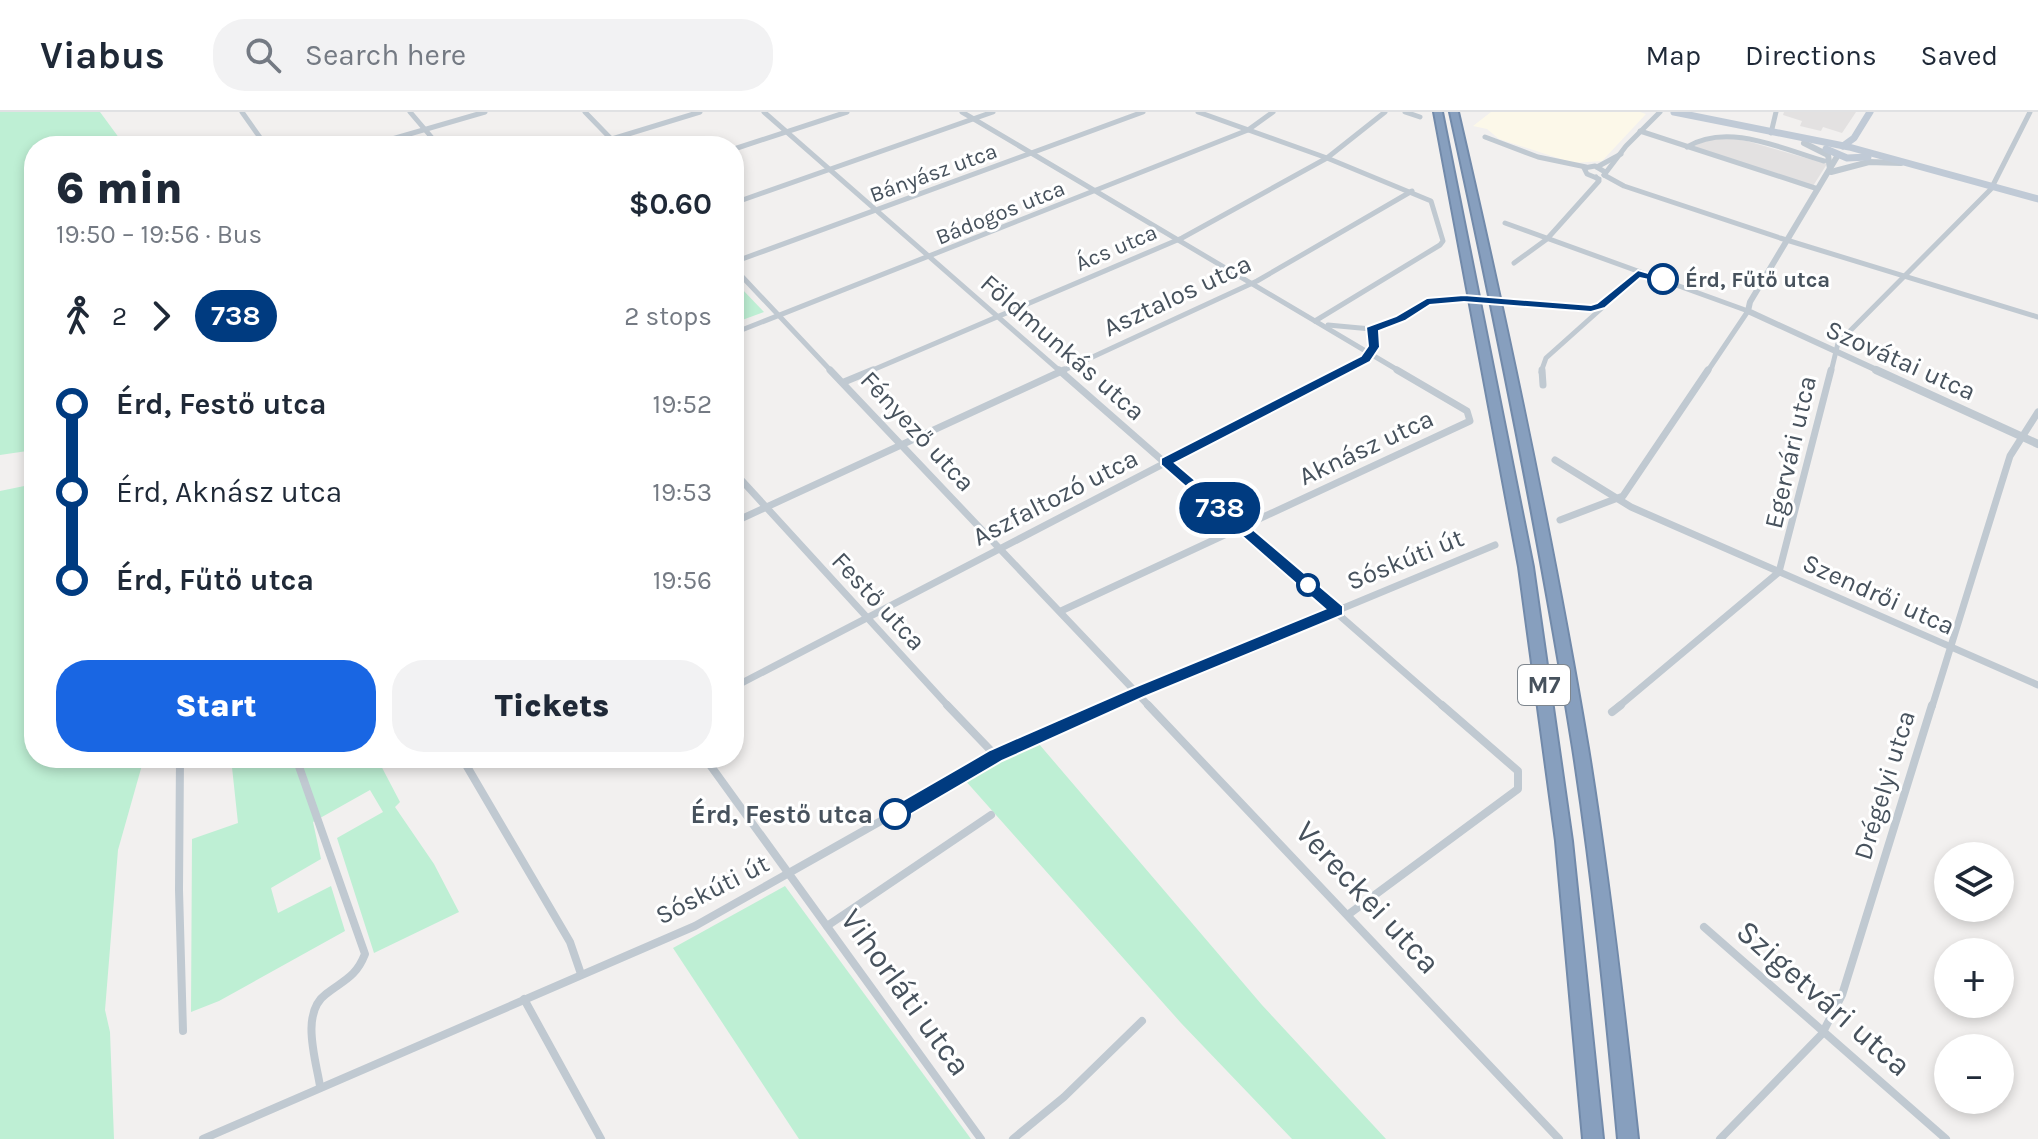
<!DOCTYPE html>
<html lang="en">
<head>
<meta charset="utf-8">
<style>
  body { margin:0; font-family:Karla,sans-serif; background:#f2f2f3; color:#1f2937; height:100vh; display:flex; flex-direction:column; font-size:30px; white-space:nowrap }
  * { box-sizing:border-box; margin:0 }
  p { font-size:26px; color:#747a83 }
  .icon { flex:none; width:44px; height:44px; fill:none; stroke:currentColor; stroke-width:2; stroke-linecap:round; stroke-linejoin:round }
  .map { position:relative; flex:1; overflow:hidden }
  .side { position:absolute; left:24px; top:24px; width:720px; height:632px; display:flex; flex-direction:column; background:#fff; border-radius:32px; box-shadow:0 4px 12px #0003 }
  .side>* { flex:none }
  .badge { padding:0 16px; border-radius:26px; font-size:28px; line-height:52px }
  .controls { position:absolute; left:1934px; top:730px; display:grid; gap:16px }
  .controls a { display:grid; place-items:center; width:80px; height:80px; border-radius:50%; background:#fff; box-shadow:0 4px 12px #0003; font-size:40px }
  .map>.badge { position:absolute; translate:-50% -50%; box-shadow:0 0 0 4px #fff }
  .legs { display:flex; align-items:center; gap:12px; height:88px; padding:0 32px; font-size:26px }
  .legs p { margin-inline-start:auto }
  .overview { display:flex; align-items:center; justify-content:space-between; height:136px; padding:0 32px }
  h1 { font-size:44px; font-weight:800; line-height:60px }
  .action { display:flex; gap:16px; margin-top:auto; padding:16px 32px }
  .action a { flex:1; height:92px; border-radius:32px; background:#1966e3; color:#fff; font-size:32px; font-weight:800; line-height:92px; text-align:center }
  .action a+a { background:#f2f2f3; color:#1f2937 }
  ul { padding:0 32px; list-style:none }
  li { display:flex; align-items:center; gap:28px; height:88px; font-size:30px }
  li i { display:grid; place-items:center; width:12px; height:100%; margin:0 10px; background:currentColor }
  li i::after { content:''; width:20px; height:20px; margin:-10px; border:6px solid; border-radius:50%; background:#fff }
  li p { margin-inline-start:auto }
  li:first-child i { background:linear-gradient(#0000 50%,currentColor 0) }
  li:last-child i { background:linear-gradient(currentColor 50%,#0000 0) }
  header { display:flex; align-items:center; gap:48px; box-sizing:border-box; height:112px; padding:0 40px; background:#fff; border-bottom:2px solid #e0e1e3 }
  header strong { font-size:38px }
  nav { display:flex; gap:44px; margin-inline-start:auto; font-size:28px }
  .search { width:560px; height:72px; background:#f2f2f3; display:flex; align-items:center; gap:20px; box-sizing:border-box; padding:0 28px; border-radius:32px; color:#747a83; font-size:30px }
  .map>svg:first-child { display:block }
  .commercial { fill:#fcf8e9 }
  .education { fill:#e3e1e1 }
  .green { fill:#beefd4 }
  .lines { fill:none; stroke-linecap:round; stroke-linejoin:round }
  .minor-tunnel { stroke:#d0d0d2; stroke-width:5; stroke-dasharray:5 3; stroke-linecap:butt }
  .motorway-casing { stroke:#728aaa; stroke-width:4 }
  .minor-far2 { stroke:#c0c9d1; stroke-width:5 }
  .minor-far1 { stroke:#c0c9d1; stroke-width:7 }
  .minor { stroke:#c0c9d1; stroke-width:8 }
  .tertiary-far1 { stroke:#c0c9d1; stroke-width:6 }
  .tertiary { stroke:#c0c9d1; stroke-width:8 }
  .secondary { stroke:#c0cad6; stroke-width:7 }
  .motorway { fill:#879fbe; fill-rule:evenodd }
  .line-1 { fill:#003b80; stroke:#fff; stroke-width:2 }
  .stop-1-dot { fill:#fff; stroke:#003b80; stroke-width:4 }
  .labels { text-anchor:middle; stroke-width:6; stroke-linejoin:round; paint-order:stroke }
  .far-street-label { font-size:22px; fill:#47525d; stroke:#fff }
  .far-stop-label { font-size:22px; font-weight:bold; fill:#47525d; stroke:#fff; text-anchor:start }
  .shield { fill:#fff; stroke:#7e868e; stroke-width:2 }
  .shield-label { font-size:24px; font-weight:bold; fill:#47525d }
  .street-label { font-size:26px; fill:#47525d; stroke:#fff }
  .stop-label { font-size:26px; font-weight:bold; fill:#47525d; stroke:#fff; text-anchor:end }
  .near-street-label { font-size:32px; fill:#47525d; stroke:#fff }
</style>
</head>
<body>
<header>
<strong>Viabus</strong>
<div class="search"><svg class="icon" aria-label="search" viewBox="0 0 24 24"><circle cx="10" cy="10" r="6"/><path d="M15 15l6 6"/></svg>Search here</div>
<nav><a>Map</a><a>Directions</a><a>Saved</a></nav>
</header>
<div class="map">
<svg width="2038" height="1027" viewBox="0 0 2038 1027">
  <rect width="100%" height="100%" fill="#f2f0ef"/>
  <path class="commercial" d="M1491,0H1640L1646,2L1602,49L1573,51L1499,27L1487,17L1473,14Z"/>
  <g class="education">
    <path d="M1784,0H1856L1842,21L1823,15L1821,19L1800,14L1802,9L1783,3Z"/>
    <path d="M1724,25L1747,29L1827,52L1813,74L1692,35L1699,28Z"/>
  </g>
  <g class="green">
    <path d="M0,0H100L125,34H34V338L0,343Z"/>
    <path d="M740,175L764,200L734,211V177Z"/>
    <path d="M34,372V646H144L118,738L105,898L110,920L114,1027H0V379Z"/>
    <path d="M1039,632L1262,893L1386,1027H1292L1181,911L964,667Z"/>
    <path d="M231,646H377L400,690L395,695L434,752L459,800L374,841L337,726L383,700L370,678L313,710L321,747L271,776L278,801L331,774L345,819L219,889L191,900L192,727L238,711Z"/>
    <path d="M785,774L971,1027H799L673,836Z"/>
  </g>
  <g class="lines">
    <path class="minor-tunnel" d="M1464,187L1497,189"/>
    <g class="motorway-casing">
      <g id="motorway">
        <path d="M1434,0H1442L1533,455L1572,729L1603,1027H1583L1556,729L1519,455Z"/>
        <path d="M1450,0H1458C1507,211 1552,422 1588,636C1609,766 1624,896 1638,1027H1618C1606,896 1593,766 1573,636C1539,423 1496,211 1450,0Z"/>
      </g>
    </g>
    <g class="minor-far2">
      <path d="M242,0L266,34"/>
      <path d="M410,0L439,34"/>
      <path d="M585,0L618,34"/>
      <path d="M764,0L1061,260"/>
      <path d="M962,0L1401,260"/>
      <path d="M1198,0L1327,46L1431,89L1443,129L1440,133L1315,209"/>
      <path d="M1405,0L1420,5"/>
      <path d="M1640,19L1818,77"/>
      <path d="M1771,21L1776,0"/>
      <path d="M1485,25L1538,45L1586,55"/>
      <path d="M368,34L485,0"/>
      <path d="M589,34L700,0"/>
      <path d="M1687,35C1728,10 1782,37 1824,49"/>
      <path d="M734,37L847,0"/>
      <path d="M1597,55L1621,42"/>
      <path d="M1604,63L1624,74L1780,126L2038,205"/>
      <path d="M1604,63L1626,34L1660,0"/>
      <path d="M1599,67L1587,62L1584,56L1595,54L1605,60"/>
      <path d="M734,91L993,0"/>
      <path d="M1505,111L1748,199L1707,260"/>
      <path d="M734,150L1143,0"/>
      <path d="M1514,151L1547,127L1599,69L1596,65"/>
      <path d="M734,156L832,260"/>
      <path d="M1505,190L1577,197L1598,195"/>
      <path d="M1328,213L1371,217L1394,210L1427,190L1464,187"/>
      <path d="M734,221L1248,18L1273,0"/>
      <path d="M868,260L1182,126L1327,46L1385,0"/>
      <path d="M1060,260L1257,169L1412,79"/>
      <path d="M1340,260C1359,250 1373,245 1375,222L1371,217"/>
      <path d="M1541,260L1546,246L1641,161"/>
      <path d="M1831,260L1838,231L1991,77L2030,0"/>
    </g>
    <g class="minor-far1">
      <path d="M830,258L1150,595"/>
      <path d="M1059,258L1444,595"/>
      <path d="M1542,258L1543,273"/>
      <path d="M844,270L873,258"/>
      <path d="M1555,348L1631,395L2038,573"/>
      <path d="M734,360L949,595"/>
      <path d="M1560,408L1623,384L1708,258"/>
      <path d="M734,410L1064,258"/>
      <path d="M1061,499L1470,309L1467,299L1397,258"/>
      <path d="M734,575L1344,258"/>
      <path d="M1105,595L1495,433"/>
      <path d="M1618,595L1779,460L1831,258"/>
      <path d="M1932,595L2010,344L2038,300"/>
    </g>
    <g class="minor">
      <path d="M947,593L996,644"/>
      <path d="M1148,593L1559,1027"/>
      <path d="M1612,600L1621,593"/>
      <path d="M180,646L179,778L183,919"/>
      <path d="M296,646L365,842C356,865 344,868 326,882C300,901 316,948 320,974"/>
      <path d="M462,646L570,830L581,862"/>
      <path d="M705,646L981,1027"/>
      <path d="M1349,802L1518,677V659L1442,593"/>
      <path d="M827,814L991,703"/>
      <path d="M1704,815L1946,1027"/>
      <path d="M524,887L601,1027"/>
      <path d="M203,1027L695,814L996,644L1110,593"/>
      <path d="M1013,1027L1064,985L1142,909"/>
      <path d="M1720,1027L1822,922L1842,883L1932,593"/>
    </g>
    <g class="tertiary-far1">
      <path d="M1804,31L1828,43L1830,57"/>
      <path d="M1838,43L1750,190L1748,199L1881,260"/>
      <path d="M1831,60L1869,50L1901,51"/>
    </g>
    <path class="tertiary" d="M1876,258L2038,332"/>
    <g class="secondary">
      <path d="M1674,0L1849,35L2038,87"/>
      <path d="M1843,34L1854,26L1870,0"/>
      <path d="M1826,37L1847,46L1868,45"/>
    </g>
    <use href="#motorway" class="motorway"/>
  </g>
  <path class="line-1" d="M1638,158L1669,167L1663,171L1640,166L1605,196L1591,200L1464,190L1430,193L1405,209L1379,219L1380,235L1370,250L1175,351L1343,494V503L1144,585L1002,649L901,708H888L886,702L888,697L990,638L1132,576L1325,497L1161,353V346L1361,244L1368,234L1366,215L1396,204L1427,186L1464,183L1591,193L1597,191Z"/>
  <g class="stop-1-dot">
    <circle cx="1663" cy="167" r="14"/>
    <circle cx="1308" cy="473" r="10"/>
    <circle cx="895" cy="702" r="14"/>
  </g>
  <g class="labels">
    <g class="far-street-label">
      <text transform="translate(933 60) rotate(-20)" y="8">Bányász utca</text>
      <text transform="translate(1000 100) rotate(-22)" y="8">Bádogos utca</text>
      <text transform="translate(1116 135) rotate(-23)" y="8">Ács utca</text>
    </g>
    <g class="far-stop-label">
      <text x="1685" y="175">Érd, Fűtő utca</text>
    </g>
    <rect class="shield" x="1518" y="553" width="52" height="40" rx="6"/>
    <g class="shield-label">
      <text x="1544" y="581">M7</text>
    </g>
    <g class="street-label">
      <text transform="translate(1177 183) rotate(-25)" y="9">Asztalos utca</text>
      <text transform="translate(1063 235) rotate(41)" y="9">Földmunkás utca</text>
      <text transform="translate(1901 248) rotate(24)" y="9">Szovátai utca</text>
      <text transform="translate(918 319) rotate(47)" y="9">Fényező utca</text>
      <text transform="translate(1366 335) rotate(-25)" y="9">Aknász utca</text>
      <text transform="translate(1790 340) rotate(-77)" y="9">Egervári utca</text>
      <text transform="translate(1055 385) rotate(-27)" y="9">Aszfaltozó utca</text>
      <text transform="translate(1405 447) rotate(-22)" y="9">Sóskúti út</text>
      <text transform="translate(1879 482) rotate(24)" y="9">Szendrői utca</text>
      <text transform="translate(879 489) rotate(47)" y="9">Festő utca</text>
      <text transform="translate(1884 673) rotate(-73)" y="9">Drégelyi utca</text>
      <text transform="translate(712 777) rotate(-27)" y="9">Sóskúti út</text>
    </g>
    <g class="stop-label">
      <text x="873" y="711">Érd, Festő utca</text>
    </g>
    <g class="near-street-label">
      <text transform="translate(1368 785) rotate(47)" y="11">Vereckei utca</text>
      <text transform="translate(906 880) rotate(54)" y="11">Vihorláti utca</text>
      <text transform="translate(1824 886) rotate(41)" y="11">Szigetvári utca</text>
    </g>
  </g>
</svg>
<div class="controls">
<a><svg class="icon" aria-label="layers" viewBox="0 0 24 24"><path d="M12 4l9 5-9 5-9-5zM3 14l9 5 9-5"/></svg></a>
<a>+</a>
<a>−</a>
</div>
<b class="badge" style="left:1220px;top:396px;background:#003b80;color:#fff">738</b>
<section class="side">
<div class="overview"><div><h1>6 min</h1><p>19:50 – 19:56 · Bus</p></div><b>$0.60</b></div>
<div class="legs"><svg class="icon" aria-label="walk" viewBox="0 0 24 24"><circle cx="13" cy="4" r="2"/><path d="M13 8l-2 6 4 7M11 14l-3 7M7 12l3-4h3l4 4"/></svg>2<svg class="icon" aria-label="forward" viewBox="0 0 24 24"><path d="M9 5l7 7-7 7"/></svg><b class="badge" style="background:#003b80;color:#fff">738</b><p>2 stops</p></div>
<ul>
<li><i style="color:#003b80"></i><b>Érd, Festő utca</b><p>19:52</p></li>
<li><i style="color:#003b80"></i><span>Érd, Aknász utca</span><p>19:53</p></li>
<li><i style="color:#003b80"></i><b>Érd, Fűtő utca</b><p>19:56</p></li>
</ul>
<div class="action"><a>Start</a><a>Tickets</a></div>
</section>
</div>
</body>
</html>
